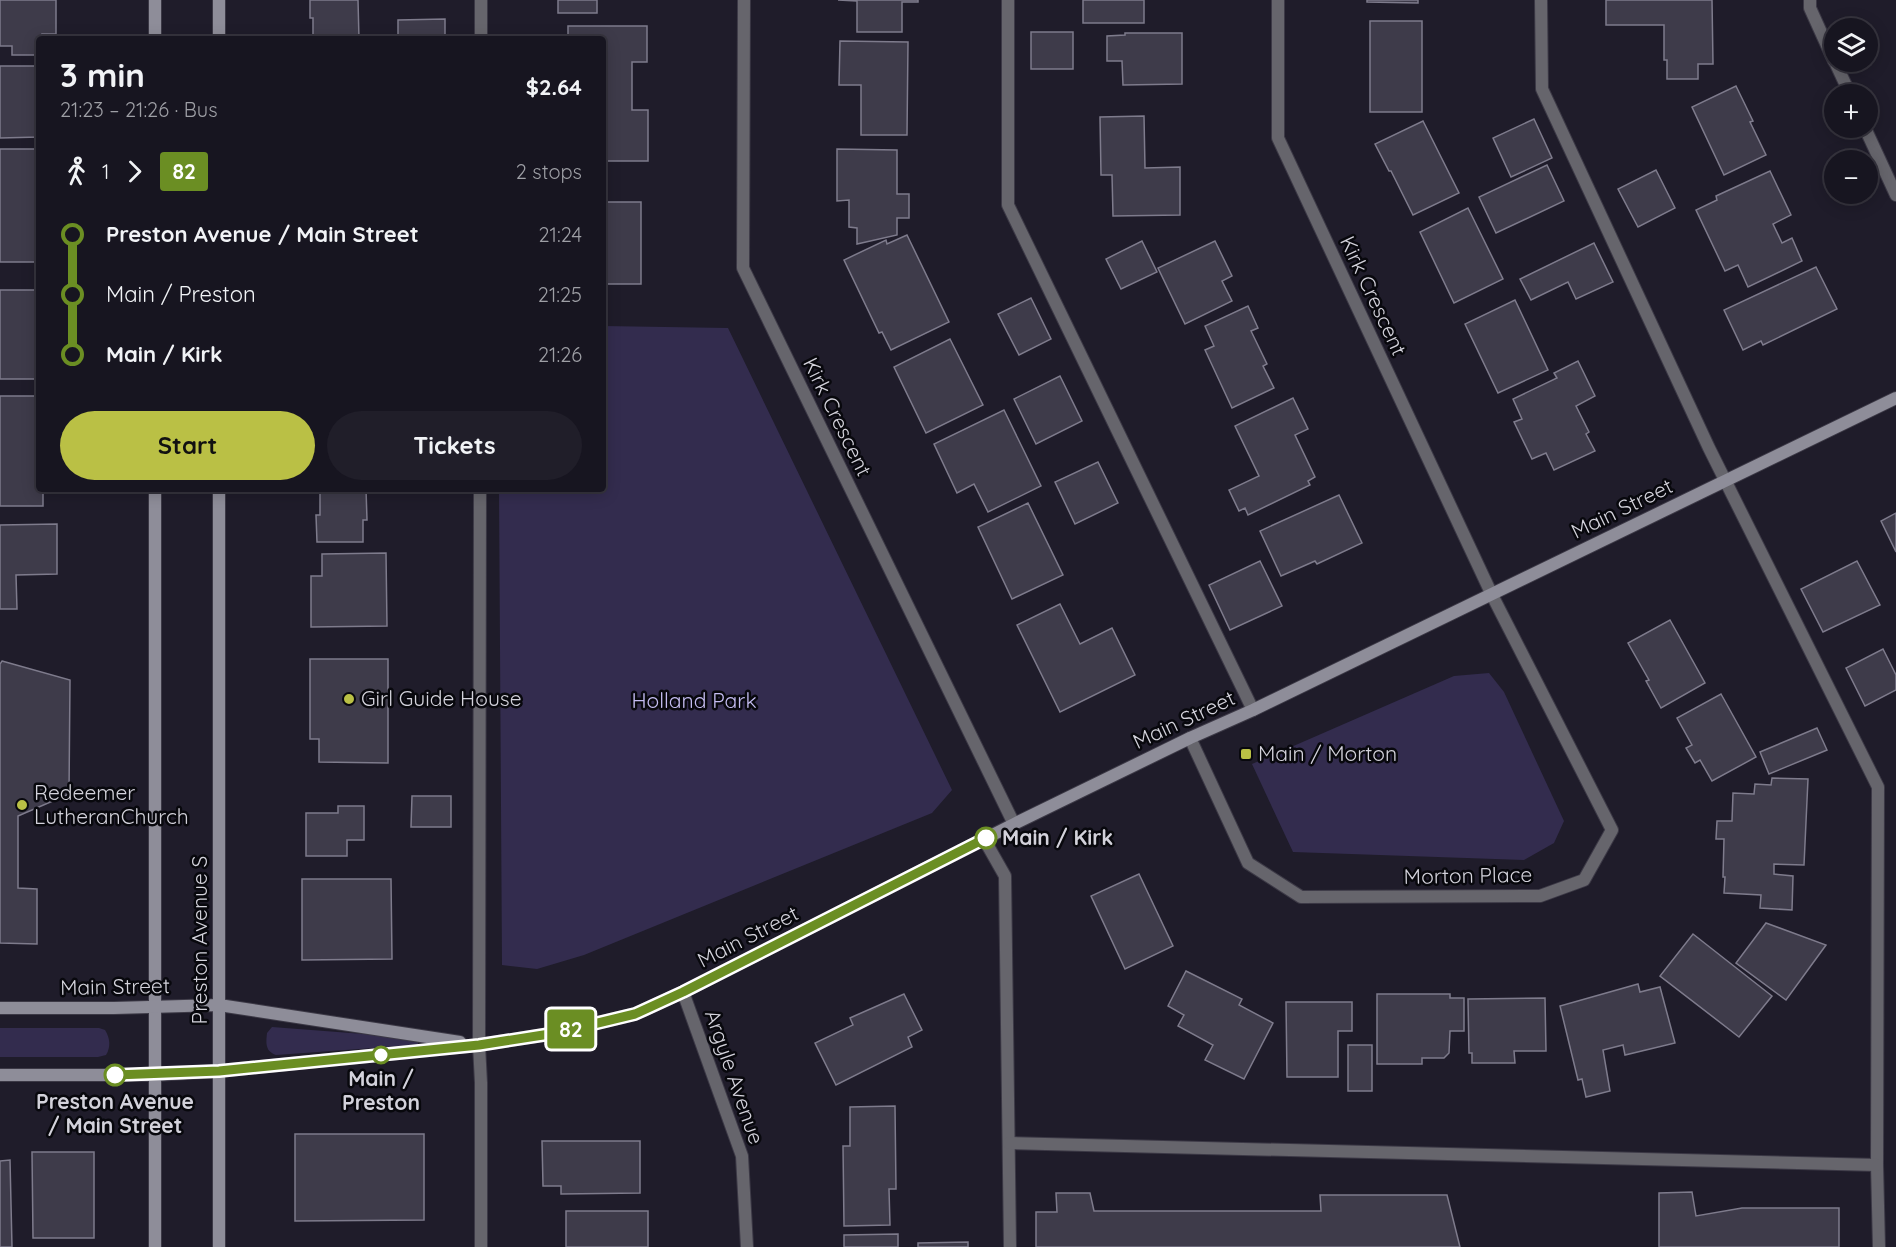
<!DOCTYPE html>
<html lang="en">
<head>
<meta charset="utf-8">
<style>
  body { margin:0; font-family:Quicksand,sans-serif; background:#201e29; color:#f1f3f6; height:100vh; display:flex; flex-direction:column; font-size:22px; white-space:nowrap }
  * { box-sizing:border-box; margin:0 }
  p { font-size:20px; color:#9e9fa5 }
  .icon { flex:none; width:33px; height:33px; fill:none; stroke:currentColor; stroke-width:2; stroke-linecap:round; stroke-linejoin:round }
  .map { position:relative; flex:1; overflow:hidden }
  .panel { position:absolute; left:36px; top:36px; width:570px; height:456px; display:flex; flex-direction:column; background:#171520; border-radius:6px; box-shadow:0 3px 15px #0003,0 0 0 2px #36343e }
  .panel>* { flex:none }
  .badge { padding:0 12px; border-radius:4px; font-size:21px; line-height:39px }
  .controls { position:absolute; left:1824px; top:18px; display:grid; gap:12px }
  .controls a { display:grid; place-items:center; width:54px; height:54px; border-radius:50%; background:#171520; box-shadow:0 3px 15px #0003,0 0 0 2px #36343e; font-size:30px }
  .map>.badge { position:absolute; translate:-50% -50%; box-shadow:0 0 0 3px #fff }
  .legs { display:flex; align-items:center; gap:9px; height:66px; padding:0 24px; font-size:20px }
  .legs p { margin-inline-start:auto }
  .summary { display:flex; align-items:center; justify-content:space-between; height:102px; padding:0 24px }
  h1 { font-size:33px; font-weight:700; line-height:45px }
  .button { display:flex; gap:12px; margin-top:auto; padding:12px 24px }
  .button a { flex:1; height:69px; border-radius:36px; background:#bac045; color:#111; font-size:24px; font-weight:700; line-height:69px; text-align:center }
  .button a+a { background:#201e29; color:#f1f3f6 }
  ul { padding:0 24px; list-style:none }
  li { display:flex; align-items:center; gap:21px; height:60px; font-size:22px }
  li i { display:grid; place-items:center; width:9px; height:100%; margin:0 8px; background:currentColor }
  li i::after { content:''; width:15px; height:15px; margin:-8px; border:4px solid; border-radius:50%; background:#171520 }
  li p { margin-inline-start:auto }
  li:first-child i { background:linear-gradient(#0000 50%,currentColor 0) }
  li:last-child i { background:linear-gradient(currentColor 50%,#0000 0) }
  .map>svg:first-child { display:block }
  .green { fill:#332c4e }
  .building { fill:#3e3b4a; stroke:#7e7b8c; stroke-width:1.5 }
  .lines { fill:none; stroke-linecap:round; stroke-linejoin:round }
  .lane-casing { stroke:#3c3946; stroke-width:14 }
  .street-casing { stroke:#3c3946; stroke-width:14 }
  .secondary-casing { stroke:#3c3946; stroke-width:14 }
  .lane { stroke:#66656c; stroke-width:12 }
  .street { stroke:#66656c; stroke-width:12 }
  .secondary { stroke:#8e8d99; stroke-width:12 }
  .line-1-casing { stroke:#fff; stroke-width:14 }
  .line-1 { stroke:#6b8e23; stroke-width:9 }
  .poi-dot { fill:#bac045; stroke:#08080d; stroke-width:2 }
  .stop-1-dot { fill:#fff; stroke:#6b8e23; stroke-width:3 }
  .labels { text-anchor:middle; stroke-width:5; stroke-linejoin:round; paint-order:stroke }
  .street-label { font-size:21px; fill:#d3d2db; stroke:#08080d }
  .poi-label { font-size:21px; fill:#d3d2db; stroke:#08080d; text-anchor:start }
  .park-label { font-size:21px; fill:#c5bdf2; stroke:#08080d }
  .stop-label { font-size:21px; font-weight:bold; fill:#d3d2db; stroke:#08080d }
</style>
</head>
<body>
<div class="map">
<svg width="1896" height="1247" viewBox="0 0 1896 1247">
  <rect width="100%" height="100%" fill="#1f1c2a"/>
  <g class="green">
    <path d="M603,326L728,328L952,790L932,813L584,955L537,969L502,965L499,489H603Z"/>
    <path d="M1489,673L1504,692L1564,821L1554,843L1524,860L1293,852L1252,764L1454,676Z"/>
    <path d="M272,1027L403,1037L418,1040V1044L415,1045L276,1055C265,1051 266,1043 267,1033Z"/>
    <path d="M0,1028H99L105,1030C110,1038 111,1047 106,1055L98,1057H0Z"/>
  </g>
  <g class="building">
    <path d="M0,0H56V34H42V39H39V55H12V46H0Z"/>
    <path d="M310,0H358L359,39H313V18H310Z"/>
    <rect x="558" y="0" width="39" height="13"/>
    <path d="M838,0H918V2H902V32H857V1Z"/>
    <rect x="1083" y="0" width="61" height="23"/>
    <path d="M1367,0H1418V3L1367,2Z"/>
    <path d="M1606,0H1712L1713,64H1698V79H1667V60H1664V25H1606Z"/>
    <path d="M445,19V39H398V20Z"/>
    <rect x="1370" y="21" width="52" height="91"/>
    <path d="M568,26H647V62H632V110H648V161H603V39H568Z"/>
    <rect x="1031" y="32" width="42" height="37"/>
    <path d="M1125,33H1182V84L1123,85L1122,61H1107V36L1125,35Z"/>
    <path d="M840,41L908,42L907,135H861V85H839Z"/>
    <path d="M0,66H39V137L0,138Z"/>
    <path d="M1736,86L1753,121L1750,122L1766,155L1724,175L1692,107Z"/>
    <path d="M1144,116L1145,168L1180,167V215L1113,216L1112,175H1101L1100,117Z"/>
    <path d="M1534,119L1552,158L1511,177L1493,138Z"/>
    <path d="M1423,121L1459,193L1413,215L1391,171H1389L1375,144Z"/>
    <rect x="0" y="149" width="39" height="113"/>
    <path d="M837,149L897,150V194H909V218H897V235L857,244V228L849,227V200L837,201Z"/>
    <path d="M1547,165L1564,201L1496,233L1479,197Z"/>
    <path d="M1656,170L1675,208L1638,227L1618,189Z"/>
    <path d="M1770,171L1791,215L1773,224L1782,243L1792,238L1802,261L1748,287L1738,265L1725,271L1696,210L1717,200L1716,196Z"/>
    <rect x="603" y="202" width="38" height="82"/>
    <path d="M1468,208L1503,279L1454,303L1420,232Z"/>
    <path d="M907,235L949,322L891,350L882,332L879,333L844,260L886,240L887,244Z"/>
    <path d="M1142,241L1157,272L1121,289L1106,259Z"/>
    <path d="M1215,241L1232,276L1222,281L1232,301L1185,324L1158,268Z"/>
    <path d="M1594,243L1613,282L1576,299L1568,282L1531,300L1520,279Z"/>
    <path d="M1816,267L1837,309L1763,345L1761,341L1743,350L1724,310Z"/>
    <rect x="0" y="290" width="39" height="89"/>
    <path d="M1031,298L1051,339L1019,355L998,314Z"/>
    <path d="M1515,300L1548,370L1498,393L1465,324Z"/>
    <path d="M1248,306L1258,328L1251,331L1267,364L1263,366L1274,388L1232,408L1205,350L1214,346L1205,326Z"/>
    <path d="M950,339L983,405L926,433L894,367Z"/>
    <path d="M1578,361L1595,396L1576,406L1589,432L1586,434L1595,451L1554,470L1546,453L1532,459L1514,422L1522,419L1513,399L1557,378L1554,373Z"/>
    <path d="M1060,376L1082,421L1036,444L1014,399Z"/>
    <path d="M0,396H39V489H43V506H0Z"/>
    <path d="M1293,398L1308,429L1295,435L1315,477L1308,481L1310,485L1248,515L1245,508L1239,511L1229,490L1259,476L1235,426Z"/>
    <path d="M1004,410L1041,486L988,512L974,484L957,493L934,444Z"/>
    <path d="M1098,462L1118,503L1075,524L1055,482Z"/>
    <path d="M320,489H366L367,520H363V542H317L316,515H320Z"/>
    <path d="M1339,495L1362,543L1317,564L1315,561L1281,576L1260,531Z"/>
    <path d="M1028,503L1063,575L1012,599L978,527Z"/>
    <path d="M1896,513V552L1881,521Z"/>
    <path d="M57,524V574L16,575L17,609H0V525Z"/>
    <path d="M386,553L387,626L311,627V576H322V554Z"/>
    <path d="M1260,561L1282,606L1230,630L1209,585Z"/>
    <path d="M1857,561L1880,605L1823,632L1801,589Z"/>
    <path d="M1060,604L1080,644L1112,628L1135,675L1060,712L1017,625Z"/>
    <path d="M1670,620L1705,683L1661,708L1646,681L1649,680L1628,643Z"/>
    <path d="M1883,649L1896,675V690L1865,706L1846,668Z"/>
    <path d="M310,659H388V763L319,762V739H310Z"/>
    <path d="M2,661L70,680L69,794L18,816V888L37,889V944L0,943V664Z"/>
    <path d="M1721,694L1756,757L1712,781L1700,760L1695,763L1686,748L1692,745L1677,718Z"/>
    <path d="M1817,728L1827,750L1769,774L1760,752Z"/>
    <path d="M1772,778L1808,779L1804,865L1774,864V874L1793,876L1792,910L1760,908L1761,895L1724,893L1725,877H1723L1724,839H1716L1717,821H1732L1733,793L1754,794L1755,784L1771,785Z"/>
    <path d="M412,796H451V827H411Z"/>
    <path d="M338,806H364V840H347V856H306V813H338Z"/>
    <path d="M1139,874L1173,946L1125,969L1091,896Z"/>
    <path d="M302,879H391L392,959L302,960Z"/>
    <path d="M1766,923L1826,945L1786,1000L1736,963Z"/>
    <path d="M1693,934L1772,996L1739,1037L1660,976Z"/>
    <path d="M1186,971L1242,999L1239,1005L1273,1023L1244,1079L1205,1060L1213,1045L1178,1026L1184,1015L1168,1006Z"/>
    <path d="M1638,984L1640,992L1660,987L1675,1043L1625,1055L1623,1045L1603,1050L1610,1091L1586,1097L1582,1079L1578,1080L1560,1006Z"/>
    <path d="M904,994L922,1030L908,1037L912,1047L836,1085L815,1043L853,1025L850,1018Z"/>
    <path d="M1377,994H1450V998H1464V1031H1450L1449,1053L1444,1058H1422V1064H1377Z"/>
    <path d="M1545,998L1546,1051H1514L1515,1063H1472V1053H1469L1468,999Z"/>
    <path d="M1286,1002H1352V1031H1338V1077H1287Z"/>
    <rect x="1348" y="1045" width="24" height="46"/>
    <path d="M895,1106L896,1189H889L890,1225L844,1226L843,1146H850V1107Z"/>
    <path d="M295,1134H424V1220L295,1221Z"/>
    <path d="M542,1141H640V1193L561,1194V1186H543Z"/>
    <path d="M32,1152H94V1238H33Z"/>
    <path d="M10,1160L12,1247H0V1161Z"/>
    <path d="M1692,1192L1696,1216L1742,1208H1839V1247H1659V1193Z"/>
    <path d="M1056,1193H1090L1094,1211H1321L1320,1195H1447L1460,1247H1036V1212H1057Z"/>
    <rect x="566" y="1211" width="82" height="36"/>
    <path d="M898,1234V1247H844V1235Z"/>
    <path d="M968,1242V1247H918V1243Z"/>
  </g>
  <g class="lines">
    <g class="lane-casing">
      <g id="lane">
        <path d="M1008,0V205L1253,710"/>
        <path d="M1541,0L1542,89L1709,448L1878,787L1877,1165L1879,1247"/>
        <path d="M481,39V0"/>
        <path d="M480,489L479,1045L481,1083V1247"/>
        <path d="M984,839L1005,876L1010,1247"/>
        <path d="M1009,1143L1877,1165"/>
      </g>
    </g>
    <g class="street-casing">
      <g id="street">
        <path d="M744,0L743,268L1014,824"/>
        <path d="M1810,0V8L1834,61"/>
        <path d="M1835,62L1850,94"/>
        <path d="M1865,128L1896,195"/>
        <path d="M1190,738L1248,863L1301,897L1540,896L1584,880L1612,830L1492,595L1278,138V0"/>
        <path d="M683,992L742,1156L747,1247"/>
      </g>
    </g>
    <g class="secondary-casing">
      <g id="secondary">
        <path d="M155,0V39"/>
        <path d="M219,0V39"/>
        <path d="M155,489V1247"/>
        <path d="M0,1008H114L219,1005L460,1042"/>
        <path d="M0,1075H155L219,1071L479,1045L556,1033L635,1014L683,992L1014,824L1190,738L1253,710L1896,398"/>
        <path d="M219,1247V489"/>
      </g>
    </g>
    <use href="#lane" class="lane"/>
    <use href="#street" class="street"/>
    <use href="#secondary" class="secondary"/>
  </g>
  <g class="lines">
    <g class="line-1-casing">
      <path id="line-1" d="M115,1075L219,1071L479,1045L556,1033L635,1014L683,992L986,838"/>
    </g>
    <use href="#line-1" class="line-1"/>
  </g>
  <g class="poi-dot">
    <circle cx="349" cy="699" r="6"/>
    <rect x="1240" y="748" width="12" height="12" rx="3"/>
    <circle cx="22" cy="805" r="6"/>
  </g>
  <g class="stop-1-dot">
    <circle cx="986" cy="838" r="10"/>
    <circle cx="381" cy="1055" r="8"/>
    <circle cx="115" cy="1075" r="10"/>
  </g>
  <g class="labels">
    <g class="street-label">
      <text transform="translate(1373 296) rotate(65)" y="7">Kirk Crescent</text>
      <text transform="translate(837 417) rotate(64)" y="7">Kirk Crescent</text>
      <text transform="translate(1622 509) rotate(-26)" y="7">Main Street</text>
      <text transform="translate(1184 720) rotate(-25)" y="7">Main Street</text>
      <text transform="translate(1468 876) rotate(-1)" y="7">Morton Place</text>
      <text transform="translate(748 937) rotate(-27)" y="7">Main Street</text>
      <text transform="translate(200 940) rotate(-90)" y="7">Preston Avenue S</text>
      <text transform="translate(115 987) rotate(-1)" y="7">Main Street</text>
      <text transform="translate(734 1077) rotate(71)" y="7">Argyle Avenue</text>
    </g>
    <g class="poi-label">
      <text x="361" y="706">Girl Guide House</text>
      <text x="1258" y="761">Main / Morton</text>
      <text x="34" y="800">Redeemer<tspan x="34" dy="24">LutheranChurch</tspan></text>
    </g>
    <g class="park-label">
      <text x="694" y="708">Holland Park</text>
    </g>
    <g class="stop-label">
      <text x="1002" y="845" text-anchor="start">Main / Kirk</text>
      <text x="381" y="1086">Main /<tspan x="381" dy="24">Preston</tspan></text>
      <text x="115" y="1109">Preston Avenue<tspan x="115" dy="24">/ Main Street</tspan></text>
    </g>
  </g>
</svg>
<div class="controls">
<a><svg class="icon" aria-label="layers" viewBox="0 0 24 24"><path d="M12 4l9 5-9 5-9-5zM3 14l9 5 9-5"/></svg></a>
<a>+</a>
<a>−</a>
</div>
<b class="badge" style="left:571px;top:1029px;background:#6b8e23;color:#fff">82</b>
<section class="panel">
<div class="summary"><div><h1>3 min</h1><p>21:23 – 21:26 · Bus</p></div><b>$2.64</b></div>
<div class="legs"><svg class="icon" aria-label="walk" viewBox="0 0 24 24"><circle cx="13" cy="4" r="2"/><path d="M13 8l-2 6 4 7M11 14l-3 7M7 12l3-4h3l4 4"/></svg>1<svg class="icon" aria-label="forward" viewBox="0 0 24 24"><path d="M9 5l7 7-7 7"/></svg><b class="badge" style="background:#6b8e23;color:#fff">82</b><p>2 stops</p></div>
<ul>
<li><i style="color:#6b8e23"></i><b>Preston Avenue / Main Street</b><p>21:24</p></li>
<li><i style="color:#6b8e23"></i><span>Main / Preston</span><p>21:25</p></li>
<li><i style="color:#6b8e23"></i><b>Main / Kirk</b><p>21:26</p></li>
</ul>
<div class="button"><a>Start</a><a>Tickets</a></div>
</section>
</div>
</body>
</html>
